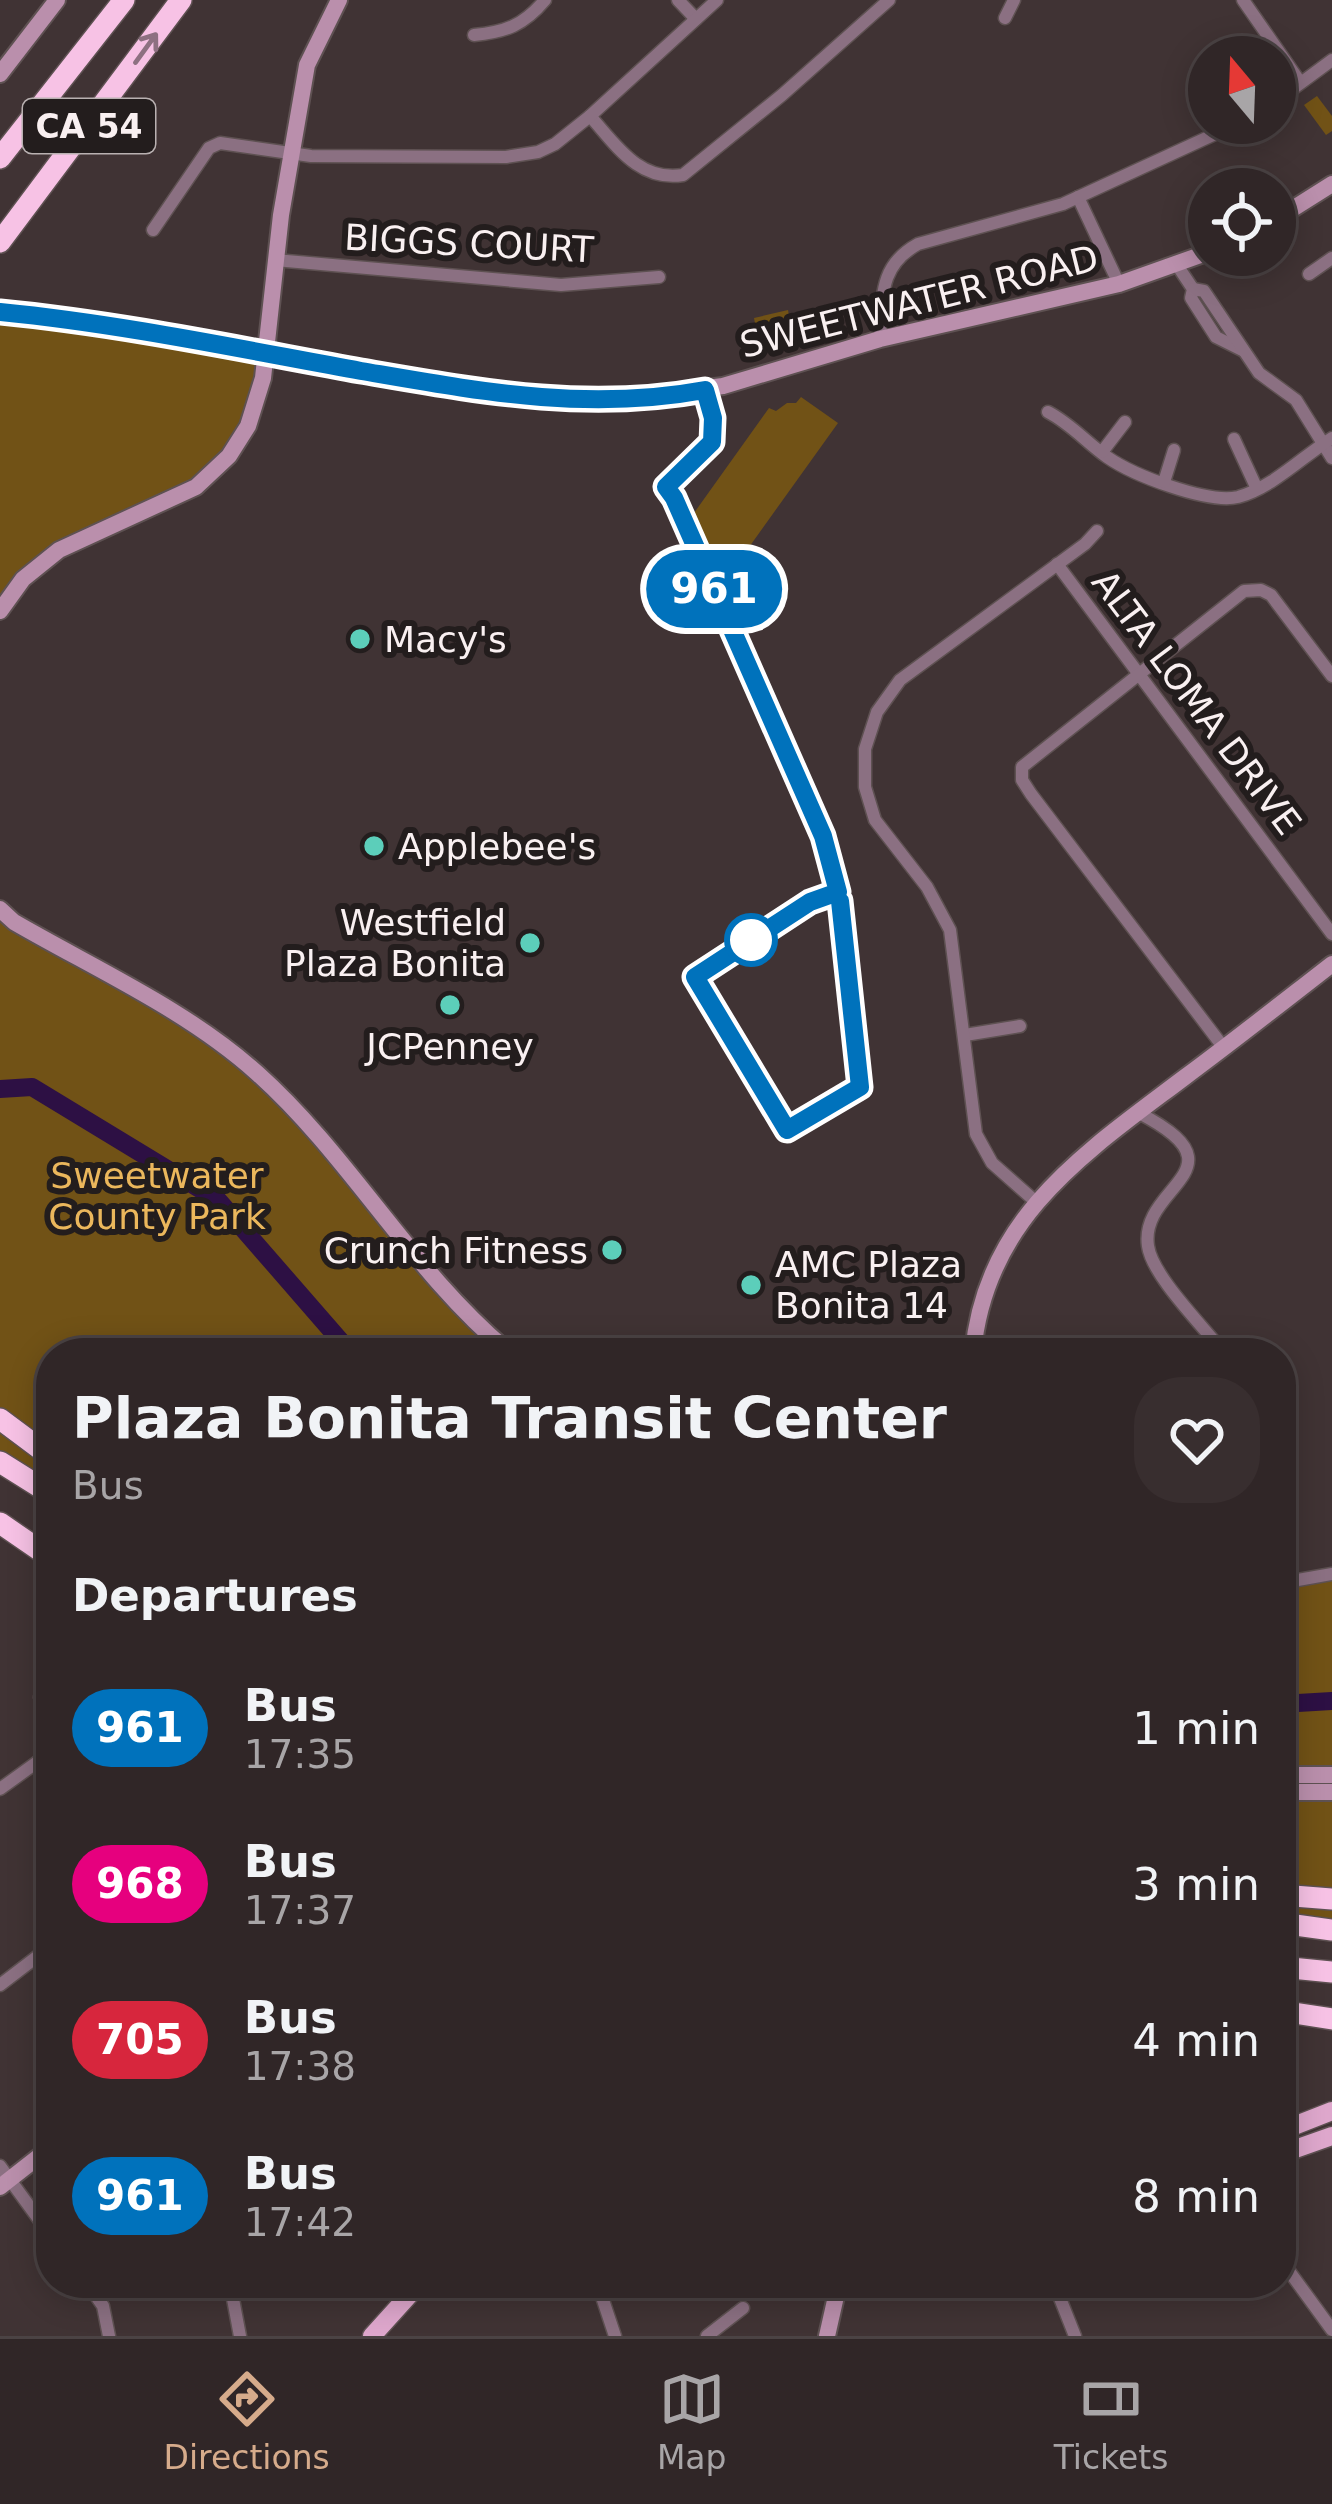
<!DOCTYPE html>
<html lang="en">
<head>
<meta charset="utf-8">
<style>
  body { margin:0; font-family:"DejaVu Sans",sans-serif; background:#382e2f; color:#f1f3f6; height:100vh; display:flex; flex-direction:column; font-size:45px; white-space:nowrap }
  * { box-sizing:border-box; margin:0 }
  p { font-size:39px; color:#a8a5a7 }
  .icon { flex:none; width:66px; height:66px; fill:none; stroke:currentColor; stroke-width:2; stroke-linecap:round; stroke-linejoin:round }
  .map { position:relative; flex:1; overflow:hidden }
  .details { position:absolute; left:36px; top:1338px; width:1260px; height:960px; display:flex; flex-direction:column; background:#302627; border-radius:48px; box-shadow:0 6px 30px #0003,0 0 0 3px #4b4344 }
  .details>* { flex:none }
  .badge { padding:0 24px; border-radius:39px; font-size:42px; line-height:78px }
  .needle { width:78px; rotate:341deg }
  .fabs { position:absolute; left:1188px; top:36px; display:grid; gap:24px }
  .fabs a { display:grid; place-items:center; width:108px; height:108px; border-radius:50%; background:#302627; box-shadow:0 6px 30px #0003,0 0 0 3px #4b4344; font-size:60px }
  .map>.badge { position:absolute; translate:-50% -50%; box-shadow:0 0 0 6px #fff }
  h2 { padding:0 36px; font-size:45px; line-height:108px }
  .round { display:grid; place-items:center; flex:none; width:126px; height:126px; border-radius:48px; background:#382e2f }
  .head { display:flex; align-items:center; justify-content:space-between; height:204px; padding:0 36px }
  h1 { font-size:57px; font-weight:700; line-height:90px }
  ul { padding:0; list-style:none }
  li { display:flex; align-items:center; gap:36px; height:156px; padding:0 36px }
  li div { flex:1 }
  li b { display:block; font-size:45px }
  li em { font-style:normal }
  li .badge { min-width:132px; font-weight:700; text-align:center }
  .tabs { display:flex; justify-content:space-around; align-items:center; height:168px; border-top:3px solid #4b4344; background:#302627; font-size:33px; color:#a8a5a7 }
  .tabs a { display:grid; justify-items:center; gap:6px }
  .tabs .current { color:#d6ab8b }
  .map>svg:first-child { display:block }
  .green { fill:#715216 }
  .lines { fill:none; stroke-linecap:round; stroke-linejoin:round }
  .river { stroke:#2d1044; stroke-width:18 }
  .street-casing { stroke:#5e5152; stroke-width:15 }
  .secondary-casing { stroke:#5e5152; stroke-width:20 }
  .primary-casing { stroke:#5e5152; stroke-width:21 }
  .highway-casing { stroke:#5e5152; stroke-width:24 }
  .street { stroke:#8b7082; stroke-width:12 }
  .secondary { stroke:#ba8fac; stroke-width:16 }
  .primary { stroke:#dea7cc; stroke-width:18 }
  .highway { stroke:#f7c2e5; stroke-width:21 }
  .oneway { stroke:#8d7081 }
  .line-casing { stroke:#fff; stroke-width:27 }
  .line { stroke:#0072bc; stroke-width:18 }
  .poi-dot { fill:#5cceba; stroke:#231d1d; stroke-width:4.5 }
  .stop-dot { fill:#fff; stroke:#0072bc; stroke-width:6 }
  .labels { text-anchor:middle; stroke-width:12; stroke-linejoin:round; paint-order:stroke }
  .shield { fill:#231d1d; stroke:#b9b1b1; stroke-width:3 }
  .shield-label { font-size:33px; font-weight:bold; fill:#f9f0f1 }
  .street-label { font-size:36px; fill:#f9f0f1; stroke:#231d1d }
  .poi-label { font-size:36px; fill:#f9f0f1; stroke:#231d1d; text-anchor:start }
  .park-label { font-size:36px; fill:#ebb75c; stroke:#231d1d }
</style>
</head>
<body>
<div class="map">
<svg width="1332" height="2336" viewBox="0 0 1332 2336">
  <rect width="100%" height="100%" fill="#403334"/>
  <g class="green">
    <path d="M1317,96L1332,116V131L1326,135L1304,105Z"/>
    <path d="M788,310L791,327L757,334L754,318Z"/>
    <path d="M0,311L265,353L260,393L211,475L64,548L0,609Z"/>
    <path d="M801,397L838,423L724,582L694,513L769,408L776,411L787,403H796Z"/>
    <path d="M0,909L242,1060L508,1353H51V1508L0,1473Z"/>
    <path d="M1332,1574V1921L1281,1915V1583Z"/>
  </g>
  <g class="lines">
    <g class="river">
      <path d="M0,1089L32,1087L218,1200L351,1353"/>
      <path d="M1281,1704L1332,1701"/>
    </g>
    <g class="street-casing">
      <g id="street">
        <path d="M678,0L696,19"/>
        <path d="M1243,0L1300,82"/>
        <path d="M1005,18L1014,0"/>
        <path d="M474,35C506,32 524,25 545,0"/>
        <path d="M1275,102L1332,60"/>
        <path d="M590,116C616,145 639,182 683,175L782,95L889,0"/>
        <path d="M1078,197L1119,284"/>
        <path d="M153,230L209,148L220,143L311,156L506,157L538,152L555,144L590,116L717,0"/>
        <path d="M275,260L561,285L659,277"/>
        <path d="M1177,265L1193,289L1191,298L1216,337L1242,350"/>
        <path d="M1309,274L1332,258"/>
        <path d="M1193,289L1204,291L1259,373L1296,400L1332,458"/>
        <path d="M880,339C883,298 878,266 918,244L1063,204L1239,123"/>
        <path d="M1048,412C1071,424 1086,442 1107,457C1133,475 1207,504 1238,497C1272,488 1303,456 1332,438"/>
        <path d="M1234,439L1257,489"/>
        <path d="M1102,452L1125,422"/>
        <path d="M1164,482L1174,450"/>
        <path d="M1057,564L1332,934"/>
        <path d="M965,1035L1020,1026"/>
        <path d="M1224,1048L1031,794L1022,780V767L1244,591L1261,590L1271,595L1332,676"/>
        <path d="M1139,1113C1249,1170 1139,1185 1148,1246C1152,1276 1204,1327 1224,1353"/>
        <path d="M1035,1201L992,1163L976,1134L950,930L927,887L875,820L865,787V749L877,712L900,680L1085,544L1097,531"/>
        <path d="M1281,1583L1332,1574"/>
        <path d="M40,1697L51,1716"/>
        <path d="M0,1789L51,1752"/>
        <path d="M0,1985L51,1946"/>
        <path d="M0,2166L51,2236"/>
        <path d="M1281,2260L1332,2330"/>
        <path d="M87,2283L103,2306L109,2336"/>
        <path d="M230,2283L240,2336"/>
        <path d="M1054,2283L1075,2336"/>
        <path d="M603,2300L615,2336"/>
        <path d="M707,2336L743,2308"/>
      </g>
    </g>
    <g class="secondary-casing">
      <g id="secondary">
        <path d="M0,74L57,0"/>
        <path d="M1275,220L1332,184"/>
        <path d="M0,312L103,322L491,395L612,400L723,386L880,339L1119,284L1209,252"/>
        <path d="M0,611L23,579L59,550L196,487L229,456L248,426L263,378L281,215L307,65L339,0"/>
        <path d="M0,909L14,922C95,969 187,1010 257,1073C351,1157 412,1272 510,1353"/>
        <path d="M973,1353C985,1217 1086,1152 1185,1077C1235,1040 1283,1002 1332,964"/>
        <path d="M1281,1775H1332"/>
        <path d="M1281,1792H1332"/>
        <path d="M0,2187L51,2147"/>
        <path d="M827,2336L839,2283"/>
      </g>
    </g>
    <g class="primary-casing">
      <g id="primary">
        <path d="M1281,2131L1332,2111"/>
        <path d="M1281,2154L1332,2136"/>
        <path d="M372,2336L420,2283"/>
      </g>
    </g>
    <g class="highway-casing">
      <g id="highway">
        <path d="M0,158L124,0"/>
        <path d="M0,242L181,0"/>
        <path d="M0,1419L51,1457"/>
        <path d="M0,1462L51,1494"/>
        <path d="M0,1523L51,1558"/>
        <path d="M1281,1895L1332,1899"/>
        <path d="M1281,1923L1332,1930"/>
        <path d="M1281,1967L1332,1972"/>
        <path d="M1281,2011L1332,2019"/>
      </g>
    </g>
    <use href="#street" class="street"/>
    <use href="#secondary" class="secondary"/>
    <use href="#primary" class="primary"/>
    <use href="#highway" class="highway"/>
  </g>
  <defs><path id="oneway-shaft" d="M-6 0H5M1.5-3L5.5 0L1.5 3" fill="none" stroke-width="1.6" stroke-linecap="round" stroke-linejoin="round" transform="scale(3)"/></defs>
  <use class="oneway" href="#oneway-shaft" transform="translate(146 48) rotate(-54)"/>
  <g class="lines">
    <g class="line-casing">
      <path id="line" d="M0,312C122,324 240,349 361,371C478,391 586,412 705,390L713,418L712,442L666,487L674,498L823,836L838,892L810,902L695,977L787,1130L860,1087L840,901"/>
    </g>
    <use href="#line" class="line"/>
  </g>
  <g class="poi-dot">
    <circle cx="360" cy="639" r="12"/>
    <circle cx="374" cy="846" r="12"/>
    <circle cx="530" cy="943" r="12"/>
    <circle cx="450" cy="1005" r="12"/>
    <circle cx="612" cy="1250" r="12"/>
    <circle cx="751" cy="1285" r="12"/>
  </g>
  <circle class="stop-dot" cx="751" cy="940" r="24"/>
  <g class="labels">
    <rect class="shield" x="23" y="99" width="132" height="54" rx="9"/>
    <g class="shield-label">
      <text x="89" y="138">CA 54</text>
    </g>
    <g class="street-label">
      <text transform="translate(469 243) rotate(3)" y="13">BIGGS COURT</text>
      <text transform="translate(919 301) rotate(-14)" y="13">SWEETWATER ROAD</text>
      <text transform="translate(1197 702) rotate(53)" y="13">ALTA LOMA DRIVE</text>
    </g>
    <g class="poi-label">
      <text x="384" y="652">Macy's</text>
      <text x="398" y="859">Applebee's</text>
      <text x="506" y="935" text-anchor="end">Westfield<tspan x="506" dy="41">Plaza Bonita</tspan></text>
      <text x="450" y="1059" text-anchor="middle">JCPenney</text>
      <text x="588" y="1263" text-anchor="end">Crunch Fitness</text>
      <text x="775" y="1277">AMC Plaza<tspan x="775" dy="41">Bonita 14</tspan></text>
    </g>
    <g class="park-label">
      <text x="157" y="1188">Sweetwater<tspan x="157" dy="41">County Park</tspan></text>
    </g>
  </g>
</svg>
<div class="fabs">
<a><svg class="needle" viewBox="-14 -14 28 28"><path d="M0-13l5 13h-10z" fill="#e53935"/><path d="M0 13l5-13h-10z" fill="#a8a5a7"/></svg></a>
<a><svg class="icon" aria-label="locate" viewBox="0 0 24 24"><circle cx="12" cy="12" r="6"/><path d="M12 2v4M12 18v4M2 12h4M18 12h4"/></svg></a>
</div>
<b class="badge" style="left:714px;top:589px;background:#0072bc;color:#fff">961</b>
<section class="details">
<div class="head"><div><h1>Plaza Bonita Transit Center</h1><p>Bus</p></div><a class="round"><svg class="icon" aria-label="heart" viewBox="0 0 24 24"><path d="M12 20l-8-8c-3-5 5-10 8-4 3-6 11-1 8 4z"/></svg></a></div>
<h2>Departures</h2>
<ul>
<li><span class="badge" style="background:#0072bc;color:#fff">961</span><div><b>Bus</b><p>17:35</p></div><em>1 min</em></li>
<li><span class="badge" style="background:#e6007e;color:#fff">968</span><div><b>Bus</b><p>17:37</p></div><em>3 min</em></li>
<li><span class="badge" style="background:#d7263d;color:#fff">705</span><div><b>Bus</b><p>17:38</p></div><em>4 min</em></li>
<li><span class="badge" style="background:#0072bc;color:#fff">961</span><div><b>Bus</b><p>17:42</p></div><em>8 min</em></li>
</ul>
</section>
</div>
<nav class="tabs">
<a class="current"><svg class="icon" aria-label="directions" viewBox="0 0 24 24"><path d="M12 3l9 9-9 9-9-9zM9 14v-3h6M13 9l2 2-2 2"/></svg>Directions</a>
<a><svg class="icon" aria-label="map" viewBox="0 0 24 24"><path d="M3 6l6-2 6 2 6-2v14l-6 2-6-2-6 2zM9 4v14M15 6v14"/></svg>Map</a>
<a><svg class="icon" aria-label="tickets" viewBox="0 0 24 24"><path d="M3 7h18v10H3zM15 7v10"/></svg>Tickets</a>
</nav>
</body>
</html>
